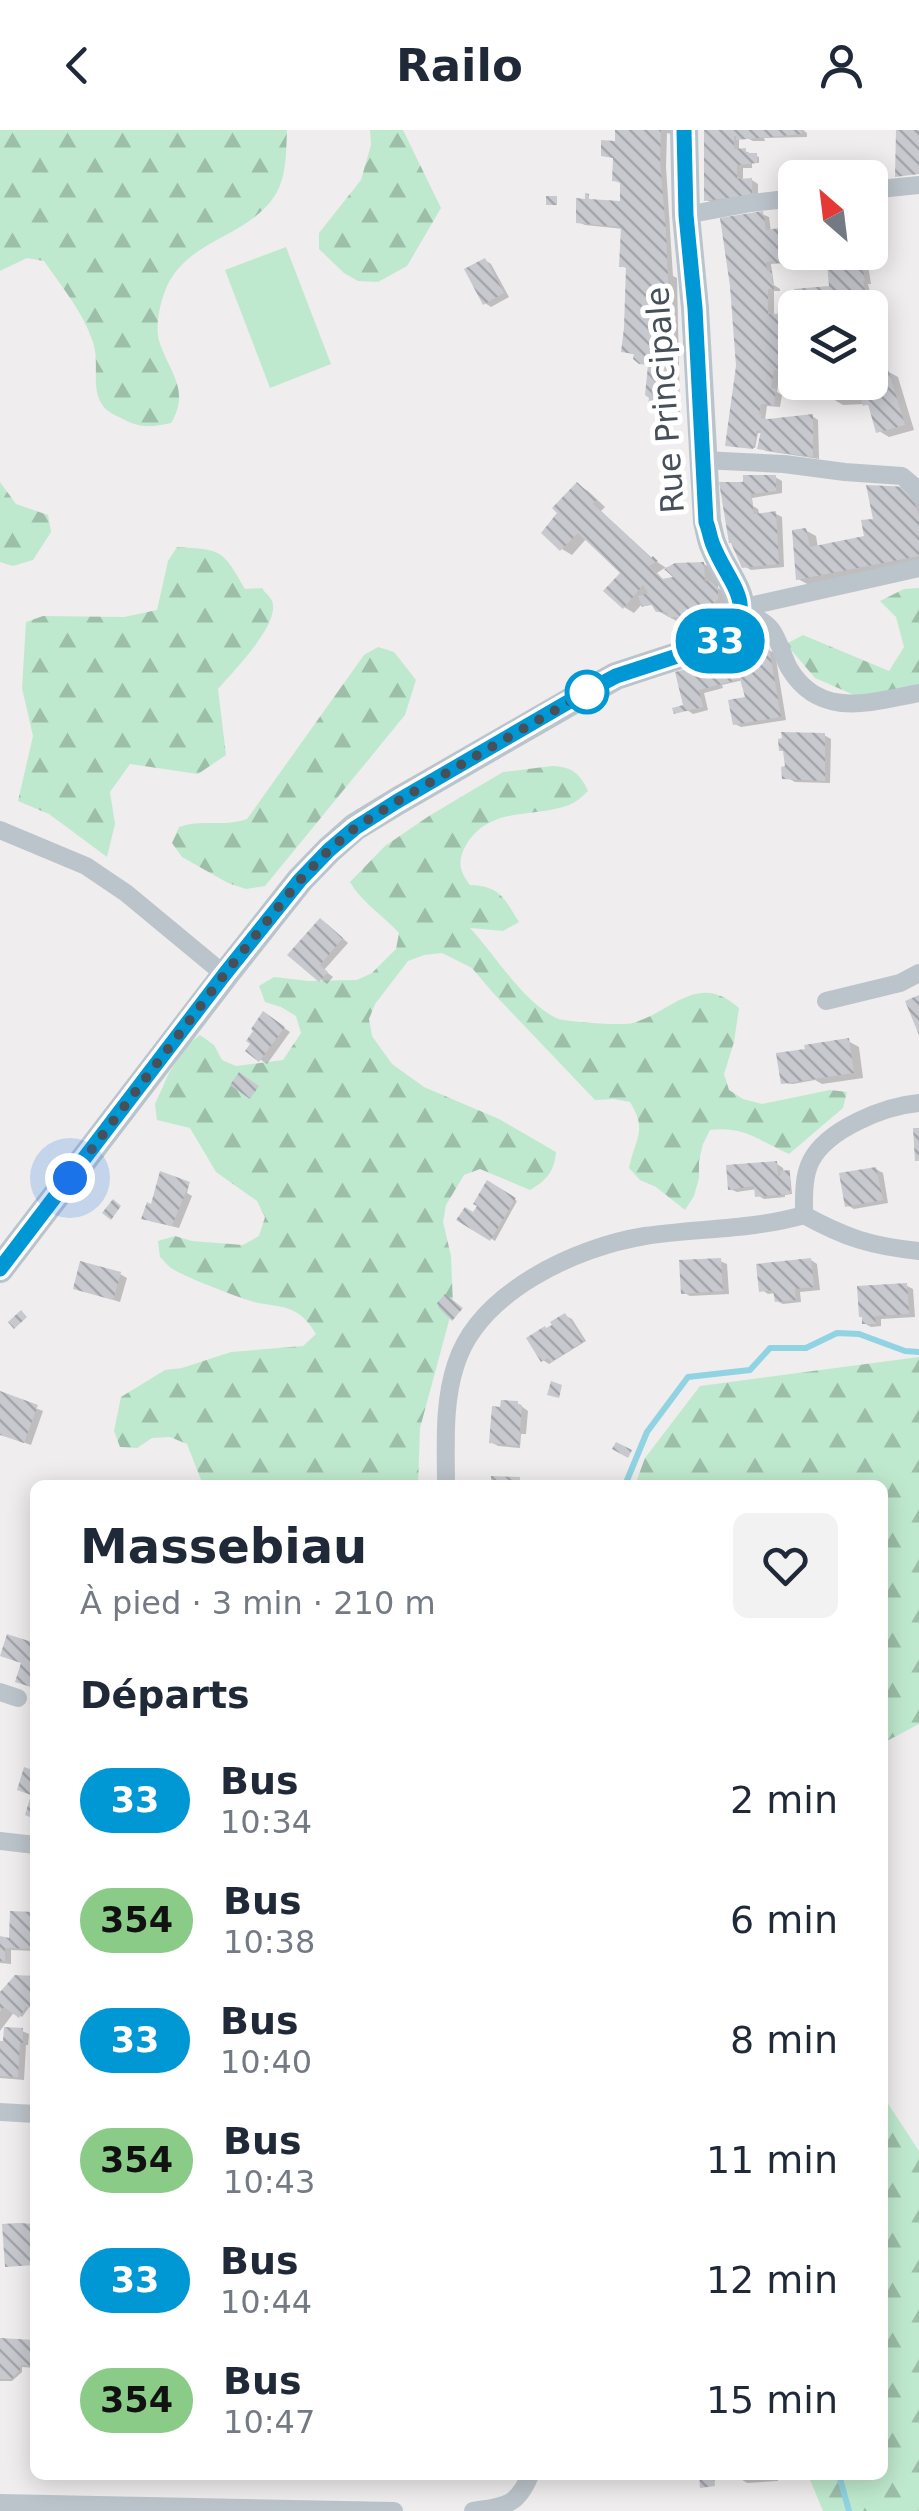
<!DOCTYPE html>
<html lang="fr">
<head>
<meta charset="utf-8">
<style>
  body { margin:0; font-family:"DejaVu Sans",sans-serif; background:#f2f2f3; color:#1f2937; height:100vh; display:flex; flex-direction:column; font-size:38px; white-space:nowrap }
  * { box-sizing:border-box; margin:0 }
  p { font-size:32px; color:#747a83 }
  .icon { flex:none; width:55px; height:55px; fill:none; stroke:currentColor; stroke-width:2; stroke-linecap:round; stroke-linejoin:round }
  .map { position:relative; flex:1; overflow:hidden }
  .drawer { position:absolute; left:30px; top:1350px; width:858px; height:1000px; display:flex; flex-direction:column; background:#fff; border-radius:15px; box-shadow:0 5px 25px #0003 }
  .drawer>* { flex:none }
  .badge { padding:0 20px; border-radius:32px; font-size:35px; line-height:65px }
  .needle { width:65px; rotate:332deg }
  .fabs { position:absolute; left:778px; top:30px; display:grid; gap:20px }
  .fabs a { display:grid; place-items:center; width:110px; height:110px; border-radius:15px; background:#fff; box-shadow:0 5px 25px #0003; font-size:50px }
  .you { position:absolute; width:50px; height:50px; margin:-25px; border:8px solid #fff; border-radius:50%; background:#1a73e8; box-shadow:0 0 0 15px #1a73e833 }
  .map>.badge { position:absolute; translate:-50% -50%; box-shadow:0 0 0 5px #fff }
  h2 { padding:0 50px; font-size:38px; line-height:90px }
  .round { display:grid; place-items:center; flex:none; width:105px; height:105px; border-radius:15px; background:#f2f2f3 }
  .head { display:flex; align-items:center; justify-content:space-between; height:170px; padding:0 50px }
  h1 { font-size:48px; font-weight:800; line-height:75px }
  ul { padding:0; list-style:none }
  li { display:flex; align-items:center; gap:30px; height:120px; padding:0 50px }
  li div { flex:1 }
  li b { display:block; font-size:38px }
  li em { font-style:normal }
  li .badge { min-width:110px; font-weight:700; text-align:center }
  header { display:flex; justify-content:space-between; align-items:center; height:130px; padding:0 50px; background:#fff; font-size:45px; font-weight:800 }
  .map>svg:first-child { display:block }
  .green { fill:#bfe9ce }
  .forest { fill:url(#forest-firs) }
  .shadow { fill:#0003; fill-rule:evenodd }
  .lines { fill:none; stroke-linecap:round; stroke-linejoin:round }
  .stream { stroke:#90d3e2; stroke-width:6 }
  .building { fill:url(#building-back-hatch) }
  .street { stroke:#bcc4cb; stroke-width:18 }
  .secondary { stroke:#bac4cd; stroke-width:28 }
  .line-casing { stroke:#fff; stroke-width:22 }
  .line { stroke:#0098d4; stroke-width:15 }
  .walk { stroke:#475058; stroke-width:10; stroke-dasharray:0 18 }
  .stop-dot { fill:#fff; stroke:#0098d4; stroke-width:5 }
  .labels { text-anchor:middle; stroke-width:10; stroke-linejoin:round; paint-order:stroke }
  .street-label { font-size:32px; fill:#475058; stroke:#fff }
</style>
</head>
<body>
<header><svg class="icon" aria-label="back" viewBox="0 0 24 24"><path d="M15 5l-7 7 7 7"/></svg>Railo<svg class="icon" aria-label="person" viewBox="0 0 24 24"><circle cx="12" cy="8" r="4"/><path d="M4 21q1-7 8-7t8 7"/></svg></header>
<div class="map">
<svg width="919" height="2381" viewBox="0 0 919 2381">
  <defs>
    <pattern id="forest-firs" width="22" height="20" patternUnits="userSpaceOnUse" patternTransform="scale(2.5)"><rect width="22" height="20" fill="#bfe9ce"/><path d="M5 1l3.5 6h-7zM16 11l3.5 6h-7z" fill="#9dbfaa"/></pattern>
    <pattern id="building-back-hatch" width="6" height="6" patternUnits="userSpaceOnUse" patternTransform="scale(2.5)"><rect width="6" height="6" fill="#c7c9cf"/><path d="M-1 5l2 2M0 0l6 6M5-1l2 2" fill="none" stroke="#a3a6ab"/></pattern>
  </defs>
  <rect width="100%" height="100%" fill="#efeded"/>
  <path class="green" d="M286,117L331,234L270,258L225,140Z"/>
  <g class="forest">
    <path d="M0,0H287C286,22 287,48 274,67C245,108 192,108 168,154C160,171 154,197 160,214C171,244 190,261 171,293C150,298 138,298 119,287C108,282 102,278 98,266C93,249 99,231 93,212C83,182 62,157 44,131L27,128L0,141Z"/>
    <path d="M370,0H403L441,78L407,136L378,152L358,151L344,143L319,119V103L361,50L371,15Z"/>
    <path d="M0,352L16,374L48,385L51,402L33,430L13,436L0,432Z"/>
    <path d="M177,417C223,420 222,419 245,459L262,458C265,463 270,466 272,471C281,494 233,541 218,559L226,625L198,644L130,634L110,662L115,694L107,727L49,684L18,671L33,606L22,558L26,492L43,486L124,487L157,480L168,431Z"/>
    <path d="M919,458V554L861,568L815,548L786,514L803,505L889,541L904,517L896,487L880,471L904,459Z"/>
    <path d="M378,517L394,522L416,550L405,585L265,756L246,759L228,753L182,727L172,713L179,697C203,688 221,698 247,689L364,525Z"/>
    <path d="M552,636C572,637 580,643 588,661C582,667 576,672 569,675C530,689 487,675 464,719C457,734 461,743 470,755C500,756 504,768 519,792L503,801L470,798C497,827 522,871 556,888C565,892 623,896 633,893C673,881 698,841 739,878L734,912L724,944L729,960L743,969L762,974L830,960L847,962L843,978L789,1024C759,1011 745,996 710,1000L703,1014L699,1031V1048L694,1066L685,1080L656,1057L640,1050L629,1038C635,1008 648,1001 630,972L614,969L595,970L495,865L472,838L442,823L424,825L408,831L375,874L369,889L372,906L392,934L424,957L499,989L556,1022C554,1042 547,1050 530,1060L480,1039L464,1045L446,1075L443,1092L451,1126L453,1176L420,1298L418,1355H203L187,1314L170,1307L152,1308L137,1318L120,1317L114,1301L121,1267L165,1240L182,1238L231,1222L303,1216L316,1204C299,1176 287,1178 258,1173C244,1170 182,1146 171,1138C167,1135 163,1130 160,1127L158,1111L175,1106L192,1111L243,1115L259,1106L265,1087L257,1071L216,1042L190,998L157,990L155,974L169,943L187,915L200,905L214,915L222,930L236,936L283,930L301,903L296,886L281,877L265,872L259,856L274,847L308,851L357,850L372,843L396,819L399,803C383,785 362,773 350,752L385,716L429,686L503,642Z"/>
    <path d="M919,1227V1594L883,1613L882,1355H635L645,1328L700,1256Z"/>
    <path d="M883,1966L919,2021V2381H823L808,2345H882Z"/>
  </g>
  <g class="shadow">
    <path d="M613,0H671V4L667,3L666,37L673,146L677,148L680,282L657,278L651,274L648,236L636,228V225L623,221L629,140L621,135L624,99L585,95L578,92L623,74L622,54L614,50L615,29L604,24L625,14L617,0Z"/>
    <path d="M706,0H803L807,3V7L764,8L765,11H753L747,8H739V21H745L759,27V33H752V38H743V51L752,50L758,54V68L713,73L706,70Z"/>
    <path d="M762,84L769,87L771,102L788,101L791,121L802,124L803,133L783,136L779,133L771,134L774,155L780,159V161H774V186L795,187V199H792L790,231L795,232L793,243L780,242L777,262L782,265L780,277L767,276L765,290L812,286L818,290L819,329L766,321L760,318L763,303H758L755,318L730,316Z"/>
    <path d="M485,130L491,134L509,167L491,177L485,173Z"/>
    <path d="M861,132L868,135L871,154H868L875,181H870V178H849L848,165L804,168L797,164L831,158Z"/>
    <path d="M887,241L898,247L914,300L889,307L879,301L872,277L866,274L843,275L833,269L870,252V242Z"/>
    <path d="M775,347L782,351V363L752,368L753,376L758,379L760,386L776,384L782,387L784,437L751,440L744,436L746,355Z"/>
    <path d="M578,355L588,361L605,377L601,381L653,429L669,440L704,434L718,442V458L732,468L726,483H720V487H708L709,501H695L658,481L655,474L646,476L642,474L634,483L624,477V443L587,408L572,425L562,419ZM666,437L679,450H664L657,443Z"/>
    <path d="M919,365V433L809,455L798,449L805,400L816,406L818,418L867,408L876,392Z"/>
    <path d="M768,520L775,523L786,590L741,597L735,594L748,569L743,550L722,555L723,558L704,563L708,580L693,584L687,580L678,544Z"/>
    <path d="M824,605L831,609L830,653L795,652L788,648Z"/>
    <path d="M327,794L348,813L324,840L333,847L327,854L290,825Z"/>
    <path d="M270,888L290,902L267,934L248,921Z"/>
    <path d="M848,911L859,917L863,948L822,954L815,950L793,954L782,953Z"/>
    <path d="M777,1034L783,1038L784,1043L790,1044L792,1064L785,1065V1067L764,1069L757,1065V1059L737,1062L730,1059Z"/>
    <path d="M876,1039L883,1043L888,1073L854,1079L847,1075Z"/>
    <path d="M183,1052L189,1055L187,1063L192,1066L179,1098L150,1091L153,1077Z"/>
    <path d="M488,1054L517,1071L495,1111L460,1089L474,1085L480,1075Z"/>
    <path d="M811,1130L817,1134L820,1160L800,1162L801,1172L783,1174L777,1171L776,1163L768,1164L762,1160Z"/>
    <path d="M720,1131L727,1134L729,1164L690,1166L683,1162Z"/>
    <path d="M120,1144L127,1148L120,1172L75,1158Z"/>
    <path d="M907,1156L913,1159L915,1187L881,1189V1196L871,1197L864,1193V1188Z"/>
    <path d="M566,1186L572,1189L586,1211L549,1234L543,1230L548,1200Z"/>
    <path d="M0,1264L43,1281L31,1315L0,1304Z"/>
    <path d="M517,1273L528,1281L526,1304H521L520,1318L498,1316L491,1312Z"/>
    <path d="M35,1785V1821L11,1820V1834L0,1833V1809L11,1811Z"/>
    <path d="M35,1849V1879L30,1876L22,1887L15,1881L0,1901V1866Z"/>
    <path d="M22,1901L29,1904L28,1915H26L24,1950L0,1948V1913Z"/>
    <path d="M0,2210L35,2213V2238L22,2237V2242L12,2251H0Z"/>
    <path d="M741,2345H778V2351L747,2353L741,2349Z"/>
  </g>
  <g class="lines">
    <g class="stream">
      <path d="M625,1355L647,1302L688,1247L750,1240L770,1218H806L837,1203L859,1204L905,1221L919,1222"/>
      <path d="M839,2345L849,2381"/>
    </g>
  </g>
  <g class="building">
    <path d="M615,0H661L660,32L666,101L670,202H672L674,280L648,276L649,268L645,265L648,235L639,234L633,229L634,224L621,222L624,198L626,137H619L621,97L576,93V68L585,69V63L589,64V69L620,71V52L612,51L613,28L601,26V10L615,11Z"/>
    <path d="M704,0H801L802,4L736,10V6H734V19L746,18V23H757V33L737,35V49L752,48V65L704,71Z"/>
    <path d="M896,0H919V44L895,47Z"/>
    <path d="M848,37L880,38L881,49L870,51V48H849Z"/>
    <rect x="546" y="66" width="11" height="9"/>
    <path d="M763,81L766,100L786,97L789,119L795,118L798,130L774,134V131L766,132L767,141H772V152H774V159H768V184L794,183L793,196H786L784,224L787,228L795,229V242L774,240L771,258L776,259L774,275L761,274L759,284L762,285L761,288L768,289L813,284V327L757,319L761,301L757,300L753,319L725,316L736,236L730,156L720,88Z"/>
    <path d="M485,128L504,163L483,175L464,139Z"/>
    <path d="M861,129L865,151H863L869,178H847L845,162L795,166L794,159L829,156L827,134Z"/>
    <path d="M888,239L905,295L876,303L868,274L863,276L861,269L830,270V252H870V240Z"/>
    <rect x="795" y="252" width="17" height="13"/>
    <path d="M743,345H776V361L751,364L754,384L776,381L779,434L742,438L731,413H729L719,352H743Z"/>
    <path d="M577,352L596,370L593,374L651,428L653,426L658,431L649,436L662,449L673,447L664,439L675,433L704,432L705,451H710L718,458V469L711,476L707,477V480L695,481L696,494L678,495V487H668L667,482H656L651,474L642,477L638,466L648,463L643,455L623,479L603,461L620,443L578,403L560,421L541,403L557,383L552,378Z"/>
    <path d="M866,355L910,357L919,387V426L796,450L792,400L806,398L810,417L864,406L861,390L873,389Z"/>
    <path d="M769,517L781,587L733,595L728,570L745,567L740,549L699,560L703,577L674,584L672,578L683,575L675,542Z"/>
    <path d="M781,602L825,603V651L782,649L781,637L785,636L783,621H779L778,609L782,608Z"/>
    <path d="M320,788L343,808L320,835L328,842L319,852L287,825Z"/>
    <path d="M919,865V905L905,871Z"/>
    <path d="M263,881L285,897L259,932L245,921L250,914L246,911L253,901L251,899Z"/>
    <path d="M849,908L854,943L781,954L776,923L805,919L804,915Z"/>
    <path d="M239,942L259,956L250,969L230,955Z"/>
    <path d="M913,998H919V1031H915Z"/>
    <path d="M777,1031L778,1046L781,1045L780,1041L790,1040V1064L755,1067L754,1056L728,1060L726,1035Z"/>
    <path d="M876,1037L883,1070L845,1077L839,1043Z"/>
    <path d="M160,1041L190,1052L172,1096L141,1089L147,1072L151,1074Z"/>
    <path d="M487,1050L516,1068L490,1111L456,1090L465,1077L473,1082L477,1076L473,1074Z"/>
    <path d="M113,1069L121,1076L111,1090L102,1083Z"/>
    <path d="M721,1128L723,1161L681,1164L679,1130Z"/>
    <path d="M811,1128L814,1157L795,1159L796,1170L775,1172L773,1160L759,1162L756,1134Z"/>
    <path d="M80,1131L121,1142L113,1170L73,1159Z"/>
    <path d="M907,1153L909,1184L875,1186L876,1194H862V1187H859L857,1156Z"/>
    <path d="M445,1164L463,1178L452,1191L439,1178L437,1173Z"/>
    <path d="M21,1180L27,1187L14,1199L8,1192Z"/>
    <path d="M565,1183L584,1211L551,1232L548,1228L541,1232L526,1208L545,1196L546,1198L552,1195L550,1192Z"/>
    <path d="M551,1251L562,1255L559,1268L547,1265Z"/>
    <path d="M0,1261L38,1275L24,1313L0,1305Z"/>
    <path d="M501,1270L518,1271V1274L522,1275L519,1316L489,1313L492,1276L500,1277Z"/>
    <path d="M616,1312L632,1320L628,1328L612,1319Z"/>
    <path d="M491,1346L520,1347V1355H491Z"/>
    <path d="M7,1504L35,1513L34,1558L15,1552L21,1533L0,1526Z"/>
    <path d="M24,1637L35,1641V1689L25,1685L31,1665L17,1660Z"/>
    <path d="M10,1781L35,1782V1819L5,1818V1831H0V1806L9,1808Z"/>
    <path d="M15,1845L35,1846V1878L26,1877L19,1888L4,1877L0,1882V1862Z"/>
    <path d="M4,1897L23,1898V1913H20L18,1947L0,1946V1911H3Z"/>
    <path d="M18,2093L35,2094V2135L5,2137L2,2094Z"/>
    <path d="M0,2208L35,2210V2236L21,2235L20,2240L12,2249H0Z"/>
    <path d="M699,2345H714L715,2356L700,2358Z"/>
    <path d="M738,2345H772V2349L738,2350Z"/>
  </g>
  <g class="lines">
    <g class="street">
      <path d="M870,60L919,55"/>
      <path d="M686,85L751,73L795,68"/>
      <path d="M702,330L784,334L845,342L902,346L917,359L919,365"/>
      <path d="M741,478C751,485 767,492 773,502C780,513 783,527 789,538C820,590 871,572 919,563"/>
      <path d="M741,478L919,438"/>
      <path d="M0,700L86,736L126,763L225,845"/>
      <path d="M826,871L900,853L919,843"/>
      <path d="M919,973C885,976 827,999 811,1031C803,1046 804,1068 804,1085C846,1108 871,1116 919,1121"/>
      <path d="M446,1355C446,1314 443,1273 456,1234C479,1162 576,1117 645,1106C698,1098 752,1100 804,1085"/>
      <path d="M0,1562L18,1568"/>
      <path d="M0,1711L35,1715"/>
      <path d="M0,1982L35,1984"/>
      <path d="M0,2373L394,2381"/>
      <path d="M473,2381C504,2376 517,2377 530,2345"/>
    </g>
    <path class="secondary" d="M0,1139L225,845L300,750L329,720L355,697L396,672L582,565L616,546L717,513C764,478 728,454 713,415C710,408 709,399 707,392L695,178L686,85L684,0"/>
  </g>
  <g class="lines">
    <g class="line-casing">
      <path id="line" d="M0,1139L224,845L300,750L329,720L355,698L396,672L582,564L616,546L717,513C764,479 728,454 713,415C710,408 709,399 706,392L695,178L686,85L684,0"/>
    </g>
    <use href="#line" class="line"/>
    <path class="walk" d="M70,1048L224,845L300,750L329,720L355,698L396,672L587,562"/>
  </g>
  <circle class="stop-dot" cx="587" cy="562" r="20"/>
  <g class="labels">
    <g class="street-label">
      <text transform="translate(665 270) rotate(-94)" y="11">Rue Principale</text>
    </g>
  </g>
</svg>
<div class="fabs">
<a><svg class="needle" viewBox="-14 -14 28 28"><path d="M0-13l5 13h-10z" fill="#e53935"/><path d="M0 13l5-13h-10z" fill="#747a83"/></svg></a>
<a><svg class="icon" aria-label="layers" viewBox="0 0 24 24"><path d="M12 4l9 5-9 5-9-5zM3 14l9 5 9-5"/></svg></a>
</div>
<div class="you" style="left:70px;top:1048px"></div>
<b class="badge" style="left:720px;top:511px;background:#0098d4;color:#fff">33</b>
<section class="drawer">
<div class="head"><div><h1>Massebiau</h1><p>À pied · 3 min · 210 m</p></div><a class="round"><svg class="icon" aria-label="heart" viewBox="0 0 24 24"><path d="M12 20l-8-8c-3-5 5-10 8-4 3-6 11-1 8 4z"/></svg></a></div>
<h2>Départs</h2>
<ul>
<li><span class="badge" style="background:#0098d4;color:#fff">33</span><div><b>Bus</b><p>10:34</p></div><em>2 min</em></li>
<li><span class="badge" style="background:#8acb87;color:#111">354</span><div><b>Bus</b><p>10:38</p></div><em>6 min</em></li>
<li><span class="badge" style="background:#0098d4;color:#fff">33</span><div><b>Bus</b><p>10:40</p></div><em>8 min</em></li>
<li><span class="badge" style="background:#8acb87;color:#111">354</span><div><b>Bus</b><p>10:43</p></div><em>11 min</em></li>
<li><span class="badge" style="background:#0098d4;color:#fff">33</span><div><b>Bus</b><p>10:44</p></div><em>12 min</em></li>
<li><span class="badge" style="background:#8acb87;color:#111">354</span><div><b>Bus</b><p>10:47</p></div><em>15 min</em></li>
</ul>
</section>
</div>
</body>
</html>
